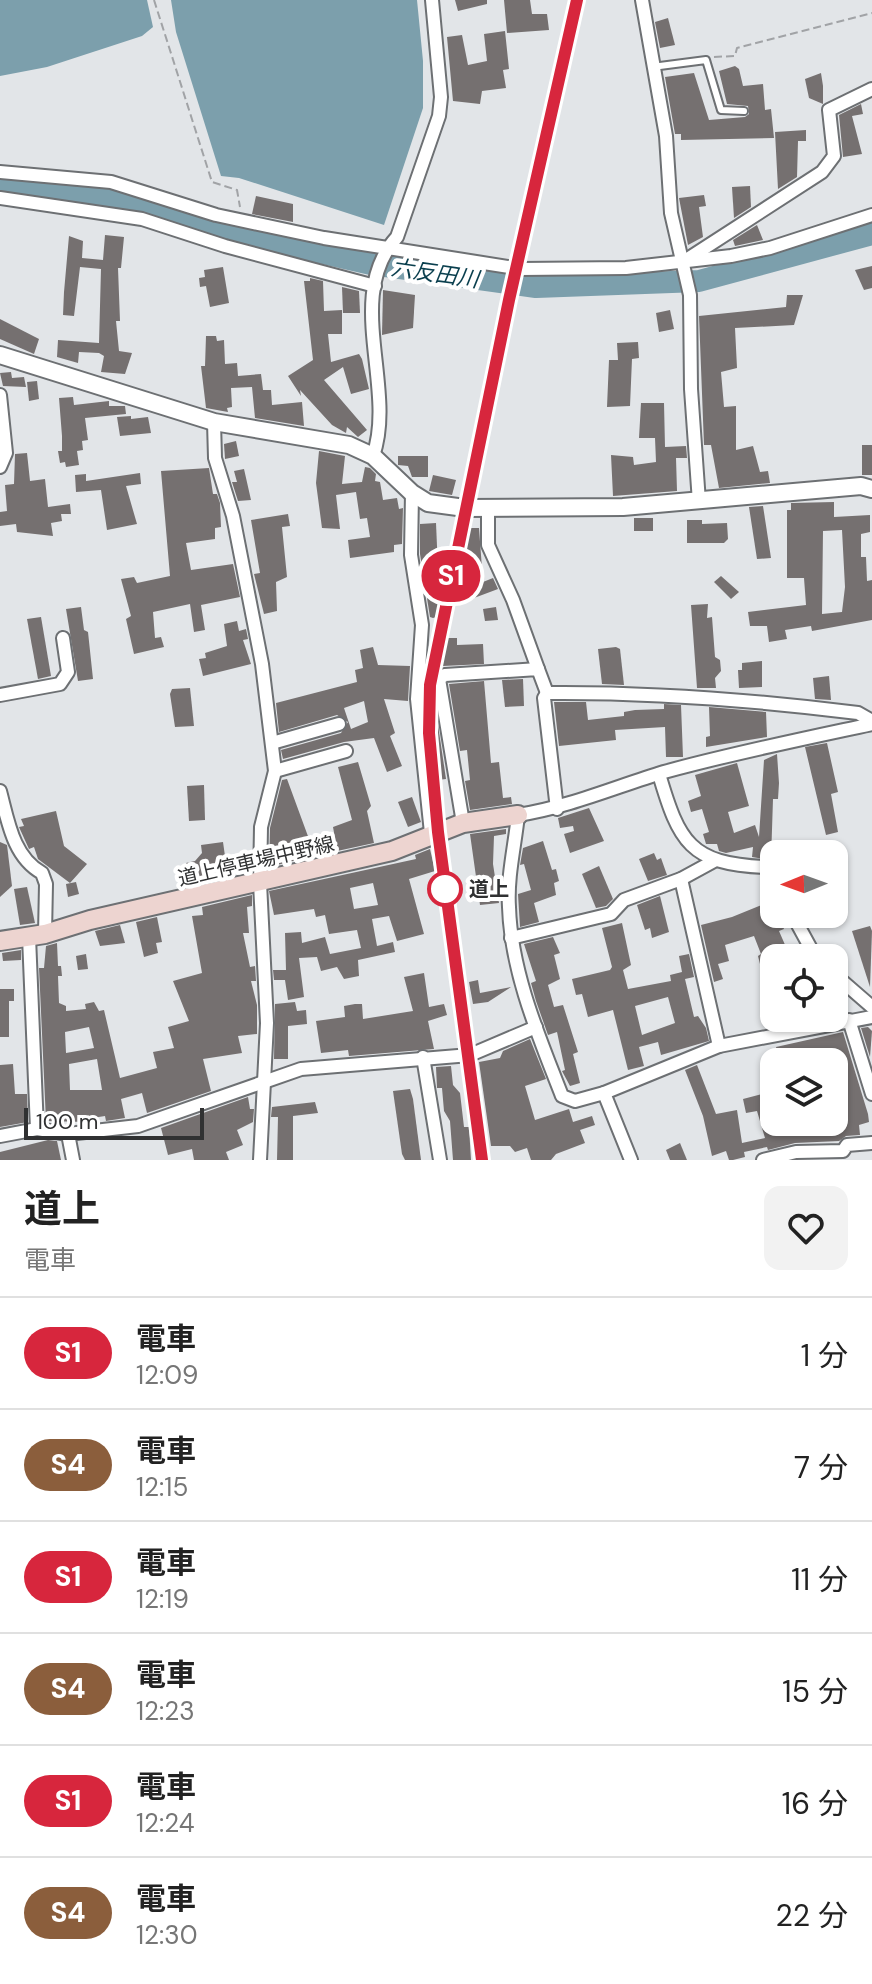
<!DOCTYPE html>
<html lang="ja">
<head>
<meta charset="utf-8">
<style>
  body { margin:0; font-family:"DM Sans","Noto Sans JP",sans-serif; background:#f2f2f2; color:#222; height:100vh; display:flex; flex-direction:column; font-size:30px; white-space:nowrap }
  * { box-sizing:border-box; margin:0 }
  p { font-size:26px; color:#767676 }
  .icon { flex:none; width:44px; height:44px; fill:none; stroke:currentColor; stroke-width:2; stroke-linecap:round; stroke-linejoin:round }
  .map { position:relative; height:1160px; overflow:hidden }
  .drawer { display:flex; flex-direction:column; background:#fff; flex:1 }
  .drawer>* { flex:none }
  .badge { padding:0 16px; border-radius:26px; font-size:28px; line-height:52px }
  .needle { width:52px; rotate:269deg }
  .tools { position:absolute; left:760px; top:840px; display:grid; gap:16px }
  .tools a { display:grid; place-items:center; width:88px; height:88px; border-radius:16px; background:#fff; box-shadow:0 2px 6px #0004; font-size:40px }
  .scale { position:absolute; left:24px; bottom:20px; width:180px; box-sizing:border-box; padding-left:8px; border:4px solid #303132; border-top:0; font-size:22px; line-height:28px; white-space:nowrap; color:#303132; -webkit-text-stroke:6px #fff; paint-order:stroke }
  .map>.badge { position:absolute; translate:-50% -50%; box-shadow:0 0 0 4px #fff }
  .round { display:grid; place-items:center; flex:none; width:84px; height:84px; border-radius:16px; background:#f2f2f2 }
  .headline { display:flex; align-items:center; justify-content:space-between; height:136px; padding:0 24px }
  h1 { font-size:38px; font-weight:700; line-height:60px }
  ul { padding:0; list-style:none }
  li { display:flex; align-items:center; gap:24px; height:112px; padding:0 24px; border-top:2px solid #e0e0e0 }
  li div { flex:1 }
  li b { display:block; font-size:30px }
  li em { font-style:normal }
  li .badge { min-width:88px; font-weight:700; text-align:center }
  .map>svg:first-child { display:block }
  .water { fill:#7c9fac }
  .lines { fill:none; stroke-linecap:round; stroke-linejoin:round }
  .river { stroke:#7c9fac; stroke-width:22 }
  .building { fill:#757070; fill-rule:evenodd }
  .service-casing { stroke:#6d7073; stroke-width:10 }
  .minor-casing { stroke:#6d7073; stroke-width:16 }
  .tertiary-casing { stroke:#6d7073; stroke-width:20 }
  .secondary-casing { stroke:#6d7073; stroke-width:22 }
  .path { stroke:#a1a3a6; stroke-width:2; stroke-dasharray:8 4; stroke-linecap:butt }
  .service { stroke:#fff; stroke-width:6 }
  .minor { stroke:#fff; stroke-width:12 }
  .tertiary { stroke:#fff; stroke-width:16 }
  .secondary { stroke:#edd4d0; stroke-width:18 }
  .rail { stroke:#424344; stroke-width:4; stroke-dasharray:10 10; stroke-linecap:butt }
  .line-casing { stroke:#fff; stroke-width:18 }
  .line { stroke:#d7263d; stroke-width:12 }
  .stop-dot { fill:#fff; stroke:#d7263d; stroke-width:4 }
  .labels { text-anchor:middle; stroke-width:8; stroke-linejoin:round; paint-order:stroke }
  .street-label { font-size:20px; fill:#303132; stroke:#fff }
  .stop-label { font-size:20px; font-weight:bold; fill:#303132; stroke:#fff; text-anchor:start }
  .water-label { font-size:22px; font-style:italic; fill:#0a3f4e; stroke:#fff }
</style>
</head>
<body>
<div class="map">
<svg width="872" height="1160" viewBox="0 0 872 1160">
  <rect width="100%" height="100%" fill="#e2e5e8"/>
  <g class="water">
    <path d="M0,0H147L153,27L142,36L47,67L0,76Z"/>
    <path d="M171,0H417L423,61V108L384,225L239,178L221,176L176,32Z"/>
  </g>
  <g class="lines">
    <path class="river" d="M0,188L134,202L240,234L371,264L536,287L699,281L872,234"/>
  </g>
  <g class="building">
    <path d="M455,0H487V4L458,11Z"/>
    <path d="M504,0H530L532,14H547L549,30L507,33Z"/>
    <path d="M668,18L675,45L660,48L655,22Z"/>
    <path d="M505,31L509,69L503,70L506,88L482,91L480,104L453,101L447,37L462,35L468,65L487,61L484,34Z"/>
    <path d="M735,66L739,69L743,86L763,84L765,110L771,109L774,138L681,140V134H675L665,77L694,73L709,120L745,117L749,114L748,106L727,104L719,71Z"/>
    <path d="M821,73L823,86V104L809,98L805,79Z"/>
    <path d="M861,104L863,114L852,116L862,154L843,157L839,115Z"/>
    <path d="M806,130V141H798L797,177L778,189L775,132Z"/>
    <path d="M750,186L751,207L734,218L732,187Z"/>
    <path d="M704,195L706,206L699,207L703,237L688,245L679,198Z"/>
    <path d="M256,196L293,204V222L252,214Z"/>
    <path d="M757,225L763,240L735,246L733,240Z"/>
    <path d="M105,235L124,237L121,268H118L120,321H116L119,351L132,353L125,374L101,372L104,356L99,353L79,352L78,363L57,357L58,340L99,343L101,269L80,267L74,316L63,315L64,292L69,236L83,241L82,258L103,260Z"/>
    <path d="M872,266V288L864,290L855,270Z"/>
    <path d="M223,267L229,303L210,307L206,286L200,287L199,278L205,277L204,270Z"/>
    <path d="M310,278L323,281L324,311L342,310V334H328L331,362L359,354L362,359L369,389L351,394L343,367L324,380L367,430L358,437L347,427L346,433L332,425L300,390L301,396L288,376L313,360L304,281H310Z"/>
    <path d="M342,287L359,291L360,313H343Z"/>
    <path d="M383,290L415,295L413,328L382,335Z"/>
    <path d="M787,295H803L794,325L735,328L737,368L721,372L724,407L736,406V450L753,446L760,472L768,471L770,483L719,488L711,445H704L699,316L786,307Z"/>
    <path d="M670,310L674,329L659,332L656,313Z"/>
    <path d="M0,319L39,339L34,354L0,339Z"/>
    <path d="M206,336H216L217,341L224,340L225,364L237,363L238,376L261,374L263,390H271L272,405L302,402L304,426L255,418L252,387L231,388L232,407L227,408L228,412L206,408L201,366H205Z"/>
    <path d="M638,342L639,358L632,359L630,406L607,407L609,360H618L617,343Z"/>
    <path d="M11,372L12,378L24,377L26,387L3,386L0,373Z"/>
    <path d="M37,381L39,399L29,401L27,382Z"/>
    <path d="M73,397L74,405L109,401V406H125L126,414L85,418L88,440L82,441L83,450L77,451L79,465L66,467L65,462L60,463L58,451H62V436L59,398Z"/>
    <path d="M641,403H664L665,447L686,446L687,458H676L677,491L613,496L611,455L633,457L634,465L656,462L655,438H639Z"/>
    <path d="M131,416V419L148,417L151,433L120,436L117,417Z"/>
    <path d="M236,441L239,456L225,459L224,444Z"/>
    <rect x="862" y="445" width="10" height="30"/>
    <path d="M319,451L345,456L342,484L362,482L365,467L370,468L376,474L375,481L380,482L383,500L397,498L399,509L403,508L402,544L394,545V552L350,558L348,540L370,537L367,518L360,519L356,492L336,495L340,529L322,528L316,483Z"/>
    <path d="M27,453L30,481L45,479L48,507L70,504L71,514H61L62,521L51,523L53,536L17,532L16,524L0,526V512L7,511L5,485L14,484L15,454Z"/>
    <path d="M398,456H428V477H412L408,466L398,465Z"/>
    <path d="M209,468L213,494H217L220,503L221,527L215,528V539L186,543L191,570L233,564L240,597L201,605L205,630L194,632L190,604L153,612L155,638L161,637L164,647L134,654L126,619L131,616L121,579L134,577L137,583L170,576L161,471Z"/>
    <path d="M244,469L251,500L238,501L232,482H237L234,471Z"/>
    <path d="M140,473L141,484L126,486L137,524L107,530L101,490L76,492L75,475L86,474V481Z"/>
    <path d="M433,475L456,480L452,495L429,491Z"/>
    <path d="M834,502V517L870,515V532L861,534V557H866L867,581L872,580V620L812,631L811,626L785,630L787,639L769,642L767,626H750L748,612L806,605L804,578H787V510H791V503ZM842,530L845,587L842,612L822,614L823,531Z"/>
    <path d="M763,506L771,558L757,559L749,507Z"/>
    <path d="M288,514L290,526L282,527L287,577L276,582L277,611L264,614L254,574L260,573L251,520Z"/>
    <rect x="634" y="518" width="19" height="13"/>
    <path d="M687,520H702V524L727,523L728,539L724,543H687Z"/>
    <path d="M436,523L440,616L433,618L430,617L420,554V524Z"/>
    <path d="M470,528H479L483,582L493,578L498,589L450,607L456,581L461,580L458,573Z"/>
    <path d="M721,576L739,592L731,599L714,582Z"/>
    <path d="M708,604L707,618L712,617L715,657L720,660L721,671L715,678L716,688H697L691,605Z"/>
    <path d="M81,607L84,630L88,632L93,679L78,681L66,609Z"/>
    <path d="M496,607L498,620L485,621L483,609Z"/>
    <path d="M41,617L51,676L38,679L27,619Z"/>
    <path d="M237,621L239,631L246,629L248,639L243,640L251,664L203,676L199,659L206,658L205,653L227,646L224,624Z"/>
    <path d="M443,638H457V645L483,644L484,664L443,666Z"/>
    <path d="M373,647L378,665L410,666L408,701L384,699L395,733L390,736L402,766L387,772L374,738L344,742L283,759L281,750L341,733L348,722L337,715L279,732L276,703L357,682L355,670L363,668L360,650ZM364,701L368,722L351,729L344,708Z"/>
    <path d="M616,647L620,649L624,685L602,684L598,649Z"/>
    <path d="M762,661V687L739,688L738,670H742V663Z"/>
    <path d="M829,676L831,700L815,699L813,678Z"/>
    <path d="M523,679L524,706L505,707L502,680Z"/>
    <path d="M484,681L491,763L499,762L503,798L511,797L512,804L470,810L465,781L470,780L467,750L460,751L449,684Z"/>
    <path d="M190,688L194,726L175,727L170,694L172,689Z"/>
    <path d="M554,702H586L588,720L624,716V712L635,710L664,709V704L681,705L683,757H666L665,727L615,730L616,740L559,746Z"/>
    <path d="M709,707L766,712L767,737L706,747V737L710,736Z"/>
    <path d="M438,725L446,779L438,780L432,726Z"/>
    <path d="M827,743L838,792L831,794L838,832L826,835L805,747Z"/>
    <path d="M777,754L779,783L778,799H773L771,860L752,857L753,847L726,853L719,851L717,844H706L703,834L709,832L702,809L691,812L688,801L701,796L695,775L737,763L749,806L728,812L734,833L755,825L759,837L764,760Z"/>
    <path d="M358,762L371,806L367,811L374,843L328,853L325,841L335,838L333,827L352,820L338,767Z"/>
    <path d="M287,779L309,839L292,843L297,860L269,867L270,828L282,780Z"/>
    <path d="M204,785L205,820L189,821L187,786Z"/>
    <path d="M412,797L421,822L408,827L398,802Z"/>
    <path d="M589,808L604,841L570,853L564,834L574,831L573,826L560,828L558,818Z"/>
    <path d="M56,811L64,846L87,864L70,883L38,859L34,847L29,849L19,827L24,826L21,819Z"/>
    <path d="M506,829V834L494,836L493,864L499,903L480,905L470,834Z"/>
    <path d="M543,841L552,870L556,869L559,881L554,883L556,895L534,903L539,922L520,927L518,894L531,890L524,864L520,865L523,848Z"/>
    <path d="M0,842L7,845L12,886L0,897Z"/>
    <path d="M223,842L225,856L239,854L240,864L222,866V878L189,885L186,863L195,861L202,853L201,845Z"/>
    <path d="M430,849L435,871L409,879L424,934L397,941L389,916L372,919L377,946L393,942L395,952L358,960L359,976L344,979L337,967L321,971L317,957L299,958L304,997L288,1000L285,980H274L273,970H286L285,933L301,932L302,943L325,937L330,954L361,948L357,930L329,934L325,915L316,917L314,909L274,915L269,891L416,859L415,855ZM373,883L378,905L354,909L350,888Z"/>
    <path d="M654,853L657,860L661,858L667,875L648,881L639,859Z"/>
    <path d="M599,866L613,899L606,906L596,908L582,874Z"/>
    <path d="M76,882L79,894L68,897L66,884Z"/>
    <path d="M27,887L35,923L20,925L14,889Z"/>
    <path d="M252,895V906L247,907L249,933H243L250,967L255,966L256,981H251L257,1005V1034L238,1036L242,1053L203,1059L211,1091L147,1113L142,1093L121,1099L125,1118L106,1121L105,1116L86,1119L87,1122L46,1121L39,968H44L46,946L57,943L58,966H61L62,976H58L59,1003L66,1006V1011L86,1009L85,1004L94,1002L99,1011L104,1010L120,1078L157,1068L153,1052L174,1048L168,1027L189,1021L173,981L202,973L192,916L203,915L202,907ZM89,1027L94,1048L66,1053L65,1032ZM97,1059L102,1090H70L69,1064Z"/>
    <path d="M660,896L669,932L652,938L650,928L645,930L637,905Z"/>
    <path d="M774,900V921L780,919L784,929L779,931L789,954L770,962L774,985L766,988L758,956L761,954L754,936L725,945L729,961L718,964L723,979L714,982L701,925L732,917Z"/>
    <path d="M157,917L162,942L156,943L158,953L144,957L136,922Z"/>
    <path d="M622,923L631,965L623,970L628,989L671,981L670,975L682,972L679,956L689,954L694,977L685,979L694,1017L698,1016L706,1028L709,1041L661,1055L658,1042L639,1047L644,1066L628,1070L613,1010L588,1017L582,994L576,995L572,979L610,970L612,967L602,928ZM668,997L675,1023L642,1035L635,1006Z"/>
    <path d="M120,925L125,943L100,946L95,931Z"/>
    <path d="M870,926L872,931L870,987L852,931Z"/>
    <path d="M553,937L560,953L554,955L560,979L548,985L554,1007L563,1005L578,1052L573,1054L580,1083L570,1086L562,1071L565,1070L557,1032L548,1035L536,1001L531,983L536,981L524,944Z"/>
    <path d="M21,950V960L3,961L2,953Z"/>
    <path d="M86,954L88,969L78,970L76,956Z"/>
    <path d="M424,973L429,1007L444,1004L447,1015L428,1021L434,1049L349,1056L348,1050L321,1053L316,1021L345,1017L344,1006L355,1004H362L363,1019L413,1011L404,977Z"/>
    <path d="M478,980L480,993L511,987L488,1002L473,1004L469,982Z"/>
    <path d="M0,989H14V1001H9V1037H0Z"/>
    <path d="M295,1002L297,1011L306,1010L307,1024L288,1026V1059H274L275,1004Z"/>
    <path d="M868,1027L872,1031L870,1057L861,1028Z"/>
    <path d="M843,1032L868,1114L869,1122L859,1125L860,1135L846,1136L839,1141L795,1143L768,1150L767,1147L744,1152L745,1157L733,1160H729L726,1151L712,1156L703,1116L685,1070L697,1065L716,1114L737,1110L742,1143L765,1138L757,1111L746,1113L743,1099L774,1091V1122H834V1062H779L776,1047Z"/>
    <path d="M530,1039L546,1079L525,1086L535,1120L569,1109L573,1122L592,1116L595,1125L580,1130L585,1143L556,1154L551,1160H531L527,1148L515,1152L510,1146H491L479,1062L500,1058L503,1051Z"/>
    <path d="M13,1064L15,1094H27L28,1122L0,1127V1065Z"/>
    <path d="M451,1066L453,1085L460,1093L464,1127H469L471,1160H453L450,1121L444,1111L442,1088H437L436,1067Z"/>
    <path d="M410,1089L413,1099L421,1160H405L402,1154L393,1091Z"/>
    <path d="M248,1097L250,1109H254L253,1122L237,1130L243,1145L226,1152L229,1160H194L192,1149L168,1155L161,1128Z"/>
    <path d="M315,1102L318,1113L293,1116V1160H277L278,1117H271L272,1107Z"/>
    <path d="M48,1140L57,1141L61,1160H0V1152Z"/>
    <path d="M680,1143L687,1160H670L666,1150Z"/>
  </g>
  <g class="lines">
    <g class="service-casing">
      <path id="service" d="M652,67L706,60L721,110L744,111"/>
    </g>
    <g class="minor-casing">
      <g id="minor">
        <path d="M642,0L666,136L671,213L690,295L691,389L699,502"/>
        <path d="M0,172L111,182L216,215L324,238L521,269L626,268L731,256L770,248L872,215"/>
        <path d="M0,198L142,219L225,246L375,286"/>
        <path d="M686,260L822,172L834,156L829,110L872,89"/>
        <path d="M0,395L6,453L0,467"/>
        <path d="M214,422L215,458L233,516L262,664L275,771L261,827L260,883L267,1023L260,1160"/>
        <path d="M373,456C397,388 343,296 397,237L439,116L441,97L432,0"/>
        <path d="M412,493L411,555L422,625L417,699L431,833"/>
        <path d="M488,508V545L513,600L538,669"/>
        <path d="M547,693L544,698L557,809"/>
        <path d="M0,695L60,684L68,672L63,638"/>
        <path d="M272,743L339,724"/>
        <path d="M275,771L346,751"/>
        <path d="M659,774C679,842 690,864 765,867L774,877"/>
        <path d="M0,791C8,821 13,857 42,873L46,884L45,934"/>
        <path d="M463,823L439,679L445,675L538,669L547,693C653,692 753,700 858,713L872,721"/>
        <path d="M681,879L719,1046"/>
        <path d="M792,914L816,958"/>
        <path d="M29,937L37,1129"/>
        <path d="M511,938L611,914L624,900L681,879L714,861"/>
        <path d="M834,974L872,1007"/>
        <path d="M849,1020L872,1094"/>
        <path d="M423,1057L440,1160"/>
        <path d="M604,1093L719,1046L872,1017"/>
        <path d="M68,1134L73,1160"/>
        <path d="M0,1136L37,1129L68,1134L138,1126L301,1069L470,1055L536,1027"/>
        <path d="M631,1160L604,1093L575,1101L562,1096C539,1037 511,972 509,907C507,877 515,845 518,815C569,807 615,787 664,772C733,753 802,739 872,724"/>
        <path d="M763,1160L796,1152L843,1151L847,1145L872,1143"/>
      </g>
    </g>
    <g class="tertiary-casing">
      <path id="tertiary" d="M0,355L214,422L349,445L373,456L412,493L428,503L465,508L623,507L861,486L872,489"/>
    </g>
    <g class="secondary-casing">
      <path id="secondary" d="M0,941L45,934L90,920L392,851L463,823L518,815"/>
    </g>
    <g class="path">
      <path d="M154,0L212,182L237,190L240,207"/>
      <path d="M714,57L735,56L737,48L872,13"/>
    </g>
    <use href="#service" class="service"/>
    <use href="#minor" class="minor"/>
    <use href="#tertiary" class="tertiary"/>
    <use href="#secondary" class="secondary"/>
    <path class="rail" d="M482,1160L438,832L429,733L430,685L509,300L577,0"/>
  </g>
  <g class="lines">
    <g class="line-casing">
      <path id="line" d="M482,1160L438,832L429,733L430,685L509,300L577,0"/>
    </g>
    <use href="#line" class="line"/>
  </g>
  <circle class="stop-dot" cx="445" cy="889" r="16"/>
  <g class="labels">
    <g class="street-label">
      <text transform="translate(256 861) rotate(-13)" y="7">道上停車場中野線</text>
    </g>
    <g class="stop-label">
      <text x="469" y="896">道上</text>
    </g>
    <g class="water-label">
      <text transform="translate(435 273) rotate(8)" y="8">六反田川</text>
    </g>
  </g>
</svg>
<div class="tools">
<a><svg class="needle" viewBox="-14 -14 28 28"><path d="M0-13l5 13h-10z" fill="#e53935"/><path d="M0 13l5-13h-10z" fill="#767676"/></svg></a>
<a><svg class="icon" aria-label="locate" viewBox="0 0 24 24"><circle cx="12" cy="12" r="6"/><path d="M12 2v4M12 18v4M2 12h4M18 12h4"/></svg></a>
<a><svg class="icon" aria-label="layers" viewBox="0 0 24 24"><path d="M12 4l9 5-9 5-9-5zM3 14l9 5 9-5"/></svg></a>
</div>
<div class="scale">100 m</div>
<b class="badge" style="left:451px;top:576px;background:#d7263d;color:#fff">S1</b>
</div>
<section class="drawer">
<div class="headline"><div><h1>道上</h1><p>電車</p></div><a class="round"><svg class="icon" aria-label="heart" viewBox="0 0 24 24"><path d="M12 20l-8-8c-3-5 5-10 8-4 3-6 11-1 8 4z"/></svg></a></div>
<ul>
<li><span class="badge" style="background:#d7263d;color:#fff">S1</span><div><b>電車</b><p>12:09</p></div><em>1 分</em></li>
<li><span class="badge" style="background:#8b5e3c;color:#fff">S4</span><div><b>電車</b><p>12:15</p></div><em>7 分</em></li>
<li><span class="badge" style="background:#d7263d;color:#fff">S1</span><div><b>電車</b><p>12:19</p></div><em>11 分</em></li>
<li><span class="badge" style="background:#8b5e3c;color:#fff">S4</span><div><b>電車</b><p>12:23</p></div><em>15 分</em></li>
<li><span class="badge" style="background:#d7263d;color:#fff">S1</span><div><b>電車</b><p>12:24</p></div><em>16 分</em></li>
<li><span class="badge" style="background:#8b5e3c;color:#fff">S4</span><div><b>電車</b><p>12:30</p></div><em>22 分</em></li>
</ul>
</section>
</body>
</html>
